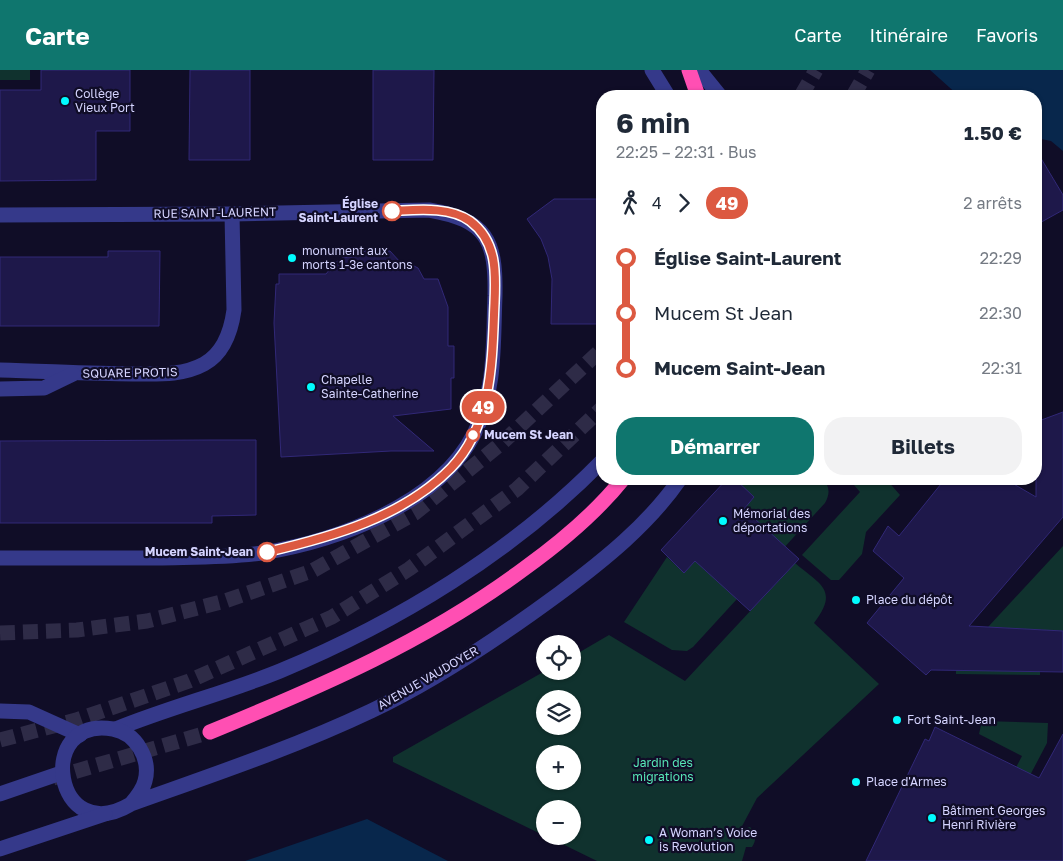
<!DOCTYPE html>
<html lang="fr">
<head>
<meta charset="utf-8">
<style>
  body { margin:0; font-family:"Golos Text",sans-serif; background:#f2f2f3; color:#1f2937; height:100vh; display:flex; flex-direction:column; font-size:19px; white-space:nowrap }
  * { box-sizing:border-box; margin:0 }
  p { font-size:16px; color:#747a83 }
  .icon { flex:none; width:28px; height:28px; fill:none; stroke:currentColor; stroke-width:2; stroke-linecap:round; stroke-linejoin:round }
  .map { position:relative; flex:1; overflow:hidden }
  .drawer { position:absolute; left:596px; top:20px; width:446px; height:395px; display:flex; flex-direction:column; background:#fff; border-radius:20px; box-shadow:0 1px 4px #0004 }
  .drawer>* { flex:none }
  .badge { padding:0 10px; border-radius:16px; font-size:18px; line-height:32px }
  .controls { position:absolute; left:536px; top:565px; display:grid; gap:10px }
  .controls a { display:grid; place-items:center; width:45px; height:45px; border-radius:50%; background:#fff; box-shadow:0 1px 4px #0004; font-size:25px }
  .map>.badge { position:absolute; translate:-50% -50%; box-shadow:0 0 0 2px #fff }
  .legs { display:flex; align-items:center; gap:8px; height:55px; padding:0 20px; font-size:16px }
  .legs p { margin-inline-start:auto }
  .summary { display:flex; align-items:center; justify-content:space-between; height:85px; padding:0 20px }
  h1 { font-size:28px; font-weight:700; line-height:38px }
  .action { display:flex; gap:10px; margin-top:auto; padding:10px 20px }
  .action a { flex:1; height:58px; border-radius:20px; background:#0f766e; color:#fff; font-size:20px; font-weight:700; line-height:58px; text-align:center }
  .action a+a { background:#f2f2f3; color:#1f2937 }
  ul { padding:0 20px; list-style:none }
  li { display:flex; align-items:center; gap:18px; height:55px; font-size:19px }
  li i { display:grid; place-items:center; width:8px; height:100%; margin:0 6px; background:currentColor }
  li i::after { content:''; width:12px; height:12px; margin:-6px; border:4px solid; border-radius:50%; background:#fff }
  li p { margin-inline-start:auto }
  li:first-child i { background:linear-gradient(#0000 50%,currentColor 0) }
  li:last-child i { background:linear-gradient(currentColor 50%,#0000 0) }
  header { display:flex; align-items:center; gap:30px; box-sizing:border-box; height:70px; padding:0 25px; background:#0f766e; color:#fff }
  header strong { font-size:24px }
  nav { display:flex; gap:28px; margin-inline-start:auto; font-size:18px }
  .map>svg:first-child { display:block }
  .green { fill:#10322e; fill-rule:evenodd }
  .water { fill:#08274c }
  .building { fill:#1e184a; stroke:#312877 }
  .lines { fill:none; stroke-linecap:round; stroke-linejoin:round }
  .highway-tunnel { stroke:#2e2b47; stroke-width:15; stroke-dasharray:15 8; stroke-linecap:butt }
  .minor { stroke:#35398a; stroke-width:15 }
  .highway { stroke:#ff4fb3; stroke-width:15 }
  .line-1-casing { stroke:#fff; stroke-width:11 }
  .line-1 { stroke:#dc5941; stroke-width:8 }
  .poi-dot { fill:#00fcff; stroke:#100d27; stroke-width:2 }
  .stop-1-dot { fill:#fff; stroke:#dc5941; stroke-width:2.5 }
  .labels { text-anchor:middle; stroke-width:4.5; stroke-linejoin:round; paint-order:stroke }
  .poi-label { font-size:12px; fill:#d5d4ff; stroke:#100d27; text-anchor:start }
  .stop-label { font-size:12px; font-weight:bold; fill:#d5d4ff; stroke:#100d27; text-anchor:end }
  .street-label { font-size:12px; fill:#d5d4ff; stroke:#100d27 }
  .park-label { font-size:12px; fill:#57e8b7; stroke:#100d27 }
</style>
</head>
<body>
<header>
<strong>Carte</strong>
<nav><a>Carte</a><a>Itinéraire</a><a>Favoris</a></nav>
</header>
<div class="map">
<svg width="1063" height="791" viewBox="0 0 1063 791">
  <rect width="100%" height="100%" fill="#100d27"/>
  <g class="green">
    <rect x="0" y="0" width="30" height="10"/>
    <path d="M743,409H823C830,417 830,424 825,433L693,577L687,581L672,580L624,552L667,487L684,503L695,491L770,463L744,439L754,427L738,412Z"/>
    <path d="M849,409H886L900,425L866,462L862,484L839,510H831L802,485L860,422Z"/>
    <path d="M1063,476V561L988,557Z"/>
    <path d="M795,493C821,515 839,520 814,553L879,614L757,728L740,760L750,757C756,764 757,769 752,777H746L742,791H597L546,766H572V739H545V766L393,692V687L545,601H572L573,586L609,565L685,611ZM545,629H572V656H545ZM545,684H572V711H545Z"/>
    <path d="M956,600L1040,601V605L956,604Z"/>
    <path d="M982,651L1048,653L1047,673L985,791H967L1022,686L979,664Z"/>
  </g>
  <g class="water">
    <path d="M930,0H1063V81L1051,71L1036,68V26H959Z"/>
    <path d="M367,749L448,791H245Z"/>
  </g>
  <g class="building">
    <path d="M41,0H130V61H96V110L0,111V20H41Z"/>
    <path d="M190,0H250V90H189Z"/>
    <path d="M373,0H434L433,90H373Z"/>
    <path d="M1036,80L1063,125V140L1036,155Z"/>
    <path d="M554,129H602V254H551L552,209L548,187L541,169L527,149Z"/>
    <path d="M108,181H160L159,256H0V187H108Z"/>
    <path d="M364,181H390L401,193L410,194L418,198L424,209H438L448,237V276H454V308H451V339L393,346L434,381H391L281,387L274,253L276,214H279V204H326L335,193L342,188L362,186Z"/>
    <path d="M1063,342V447L969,556L1063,561V602L931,600L926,605L867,553L904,508L873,481L888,456L899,466L945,409H1005L1036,427V352Z"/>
    <path d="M210,370H256V445L212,446V453H0V371Z"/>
    <path d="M727,409H735L754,427L744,439L799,489L750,541L695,491L684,503L661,480Z"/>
    <path d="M935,657L1039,708L1063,664V791H866L925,669L929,671Z"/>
  </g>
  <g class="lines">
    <g class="highway-tunnel">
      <path d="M801,26L816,0"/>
      <path d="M853,26L868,0"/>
      <path d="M0,563L77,560L147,551L225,531L312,501L415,443L503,372L602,279"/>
      <path d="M0,670L76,650L189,611L332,547L409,499L517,419L602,338"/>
      <path d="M53,708L210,662"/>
    </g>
    <g class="minor">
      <path d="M652,0L668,26"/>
      <path d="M699,0L720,26"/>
      <path d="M0,145L232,144L429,140C487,150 496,170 495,226C493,272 496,322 474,364C438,435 336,471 262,483C227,488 192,487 157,488C104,488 52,488 0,488"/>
      <path d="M0,300C45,301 89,304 133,304C157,304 182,306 204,294C224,283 231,262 234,240L232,144"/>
      <path d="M0,319L44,318L73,304"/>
      <path d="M0,641L29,642L80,665"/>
      <path d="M116,659C170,637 226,623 280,601C398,552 513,482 602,391"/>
      <path d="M0,724L61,703"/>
      <path d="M131,734C137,727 143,720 145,711C151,689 136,663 113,659C34,645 54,780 131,734C212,705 293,678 371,641C435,611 503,565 560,523C604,490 648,455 680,409"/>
      <path d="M0,779L105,744"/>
    </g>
    <g class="highway">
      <path d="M689,0L698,26"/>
      <path d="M210,662C322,616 427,571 525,498C561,472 595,444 623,409"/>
    </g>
  </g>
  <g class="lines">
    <g class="line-1-casing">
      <path id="line-1" d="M267,482C332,467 403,447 451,398C490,358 492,298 494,245C495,212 501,174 470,151C449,136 416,140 392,141"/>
    </g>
    <use href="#line-1" class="line-1"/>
  </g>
  <g class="poi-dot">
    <circle cx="65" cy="31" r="5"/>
    <circle cx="292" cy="188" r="5"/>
    <circle cx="311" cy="317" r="5"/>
    <circle cx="723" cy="451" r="5"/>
    <circle cx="856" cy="530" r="5"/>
    <circle cx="897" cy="650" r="5"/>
    <circle cx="856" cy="712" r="5"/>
    <circle cx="932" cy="748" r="5"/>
    <circle cx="649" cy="770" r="5"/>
  </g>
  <g class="stop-1-dot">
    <circle cx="392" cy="141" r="9"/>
    <circle cx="473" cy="365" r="6"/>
    <circle cx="267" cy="482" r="9"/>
  </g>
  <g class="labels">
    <g class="poi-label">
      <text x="75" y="28">Collège<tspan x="75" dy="14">Vieux Port</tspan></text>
      <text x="302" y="185">monument aux<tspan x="302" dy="14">morts 1-3e cantons</tspan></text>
      <text x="321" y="314">Chapelle<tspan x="321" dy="14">Sainte-Catherine</tspan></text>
      <text x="733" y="448">Mémorial des<tspan x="733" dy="14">déportations</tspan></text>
      <text x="866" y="534">Place du dépôt</text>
      <text x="907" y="654">Fort Saint-Jean</text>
      <text x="866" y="716">Place d'Armes</text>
      <text x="942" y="745">Bâtiment Georges<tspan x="942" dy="14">Henri Rivière</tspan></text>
      <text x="659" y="767">A Woman’s Voice<tspan x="659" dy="14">is Revolution</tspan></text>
    </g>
    <g class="stop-label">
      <text x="378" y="138">Église<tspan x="378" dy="14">Saint-Laurent</tspan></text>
      <text x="484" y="369" text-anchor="start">Mucem St Jean</text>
      <text x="253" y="486">Mucem Saint-Jean</text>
    </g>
    <g class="street-label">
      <text transform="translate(215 143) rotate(-1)" y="4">RUE SAINT-LAURENT</text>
      <text transform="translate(130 303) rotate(-1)" y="4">SQUARE PROTIS</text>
      <text transform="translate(428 608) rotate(-30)" y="4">AVENUE VAUDOYER</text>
    </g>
    <g class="park-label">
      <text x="663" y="697">Jardin des<tspan x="663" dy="14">migrations</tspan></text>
    </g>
  </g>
</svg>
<div class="controls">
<a><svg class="icon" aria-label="locate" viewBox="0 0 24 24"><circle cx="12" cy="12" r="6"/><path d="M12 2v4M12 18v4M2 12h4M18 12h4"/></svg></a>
<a><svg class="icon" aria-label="layers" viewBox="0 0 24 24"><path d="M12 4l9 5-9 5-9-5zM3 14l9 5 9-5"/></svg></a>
<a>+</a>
<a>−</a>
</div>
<b class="badge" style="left:483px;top:337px;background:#dc5941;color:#fff">49</b>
<section class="drawer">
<div class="summary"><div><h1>6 min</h1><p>22:25 – 22:31 · Bus</p></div><b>1.50 €</b></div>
<div class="legs"><svg class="icon" aria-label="walk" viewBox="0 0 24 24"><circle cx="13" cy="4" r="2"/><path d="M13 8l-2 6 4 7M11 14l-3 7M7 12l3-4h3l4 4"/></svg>4<svg class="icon" aria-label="forward" viewBox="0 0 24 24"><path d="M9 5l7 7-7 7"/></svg><b class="badge" style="background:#dc5941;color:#fff">49</b><p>2 arrêts</p></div>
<ul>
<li><i style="color:#dc5941"></i><b>Église Saint-Laurent</b><p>22:29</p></li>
<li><i style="color:#dc5941"></i><span>Mucem St Jean</span><p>22:30</p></li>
<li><i style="color:#dc5941"></i><b>Mucem Saint-Jean</b><p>22:31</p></li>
</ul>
<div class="action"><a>Démarrer</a><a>Billets</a></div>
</section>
</div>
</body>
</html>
